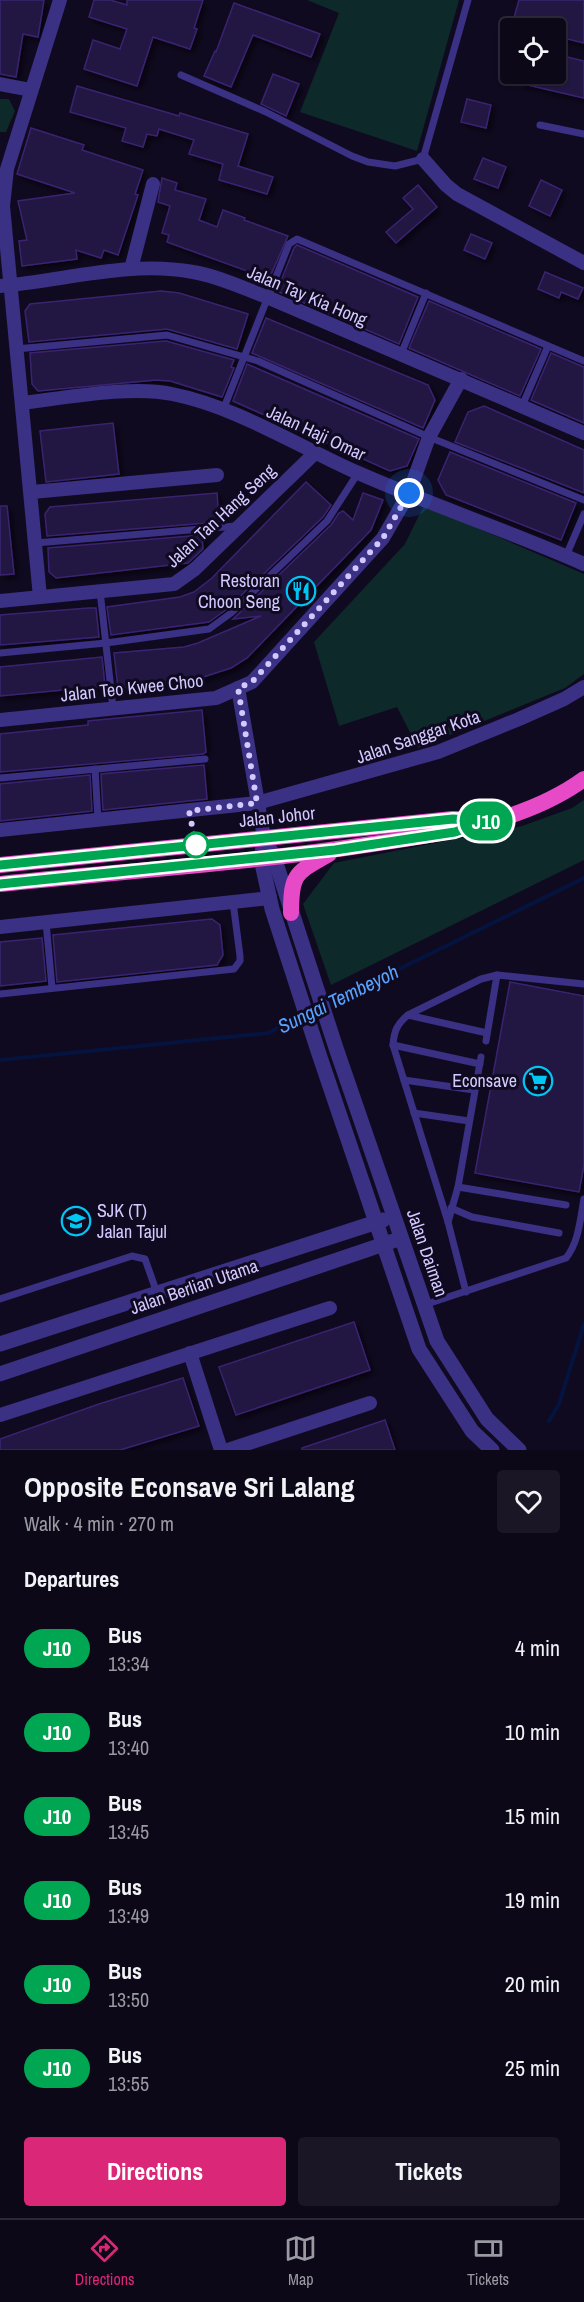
<!DOCTYPE html>
<html lang="en">
<head>
<meta charset="utf-8">
<style>
  body { margin:0; font-family:"Archivo Narrow",sans-serif; background:#1a1625; color:#f1f3f6; height:100vh; display:flex; flex-direction:column; font-size:22px; white-space:nowrap }
  * { box-sizing:border-box; margin:0 }
  p { font-size:20px; color:#9a9aa2 }
  .icon { flex:none; width:33px; height:33px; fill:none; stroke:currentColor; stroke-width:2; stroke-linecap:round; stroke-linejoin:round }
  .map { position:relative; height:1450px; overflow:hidden }
  .drawer { display:flex; flex-direction:column; background:#0c0818; flex:1 }
  .drawer>* { flex:none }
  .badge { padding:0 12px; border-radius:20px; font-size:21px; line-height:39px }
  .fabs { position:absolute; left:500px; top:18px; display:grid; gap:12px }
  .fabs a { display:grid; place-items:center; width:66px; height:66px; border-radius:6px; background:#0c0818; box-shadow:0 2px 4px #0004,0 0 0 2px #2c2937; font-size:30px }
  .you { position:absolute; width:30px; height:30px; margin:-15px; border:4px solid #fff; border-radius:50%; background:#1a73e8; box-shadow:0 0 0 9px #1a73e833 }
  .map>.badge { position:absolute; translate:-50% -50%; box-shadow:0 0 0 3px #fff }
  h2 { padding:0 24px; font-size:22px; line-height:54px }
  .round { display:grid; place-items:center; flex:none; width:63px; height:63px; border-radius:6px; background:#1a1625 }
  .head { display:flex; align-items:center; justify-content:space-between; height:102px; padding:0 24px }
  h1 { font-size:28px; font-weight:800; line-height:45px }
  .cta { display:flex; gap:12px; margin-top:auto; padding:12px 24px }
  .cta a { flex:1; height:69px; border-radius:6px; background:#db2777; color:#fff; font-size:24px; font-weight:800; line-height:69px; text-align:center }
  .cta a+a { background:#1a1625; color:#f1f3f6 }
  ul { padding:0; list-style:none }
  li { display:flex; align-items:center; gap:18px; height:84px; padding:0 24px }
  li div { flex:1 }
  li b { display:block; font-size:22px }
  li em { font-style:normal }
  li .badge { min-width:66px; font-weight:700; text-align:center }
  .tabs { display:flex; justify-content:space-around; align-items:center; height:84px; border-top:2px solid #2c2937; background:#0c0818; font-size:16px; color:#9a9aa2 }
  .tabs a { display:grid; justify-items:center; gap:3px }
  .tabs .selected { color:#db2777 }
  .map>svg:first-child { display:block }
  .green { fill:#0d292a }
  .lines { fill:none; stroke-linecap:round; stroke-linejoin:round }
  .stream { stroke:#04143f; stroke-width:4 }
  .building { fill:#221442; stroke:#3a2471; stroke-width:1.5; filter:url(#shadow) }
  .service { stroke:#3a3084; stroke-width:7 }
  .minor { stroke:#3a3084; stroke-width:14 }
  .tertiary { stroke:#3a3084; stroke-width:15 }
  .trunk { stroke:#e64ac6; stroke-width:16 }
  .line-casing { stroke:#fff; stroke-width:14 }
  .line { stroke:#00a651; stroke-width:9 }
  .walk { stroke:#d4c9ff; stroke-width:6; stroke-dasharray:0 10.8 }
  .stop-dot { fill:#fff; stroke:#00a651; stroke-width:3 }
  .labels { text-anchor:middle; stroke-width:6; stroke-linejoin:round; paint-order:stroke }
  .street-label { font-size:18px; fill:#d4c9ff; stroke:#100a20 }
  .poi-label { font-size:18px; fill:#d4c9ff; stroke:#100a20; text-anchor:end }
  .water-label { font-size:20px; font-style:italic; fill:#57a3ff; stroke:#100a20 }
</style>
</head>
<body>
<div class="map">
<svg width="584" height="1450" viewBox="0 0 584 1450">
  <defs>
    <filter id="shadow"><feDropShadow dx="3.5" dy="3.5" stdDeviation="3" flood-color="#0009"/></filter>
  </defs>
  <rect width="100%" height="100%" fill="#100a20"/>
  <g class="green">
    <path d="M307,0H459L417,151L300,112L339,13Z"/>
    <path d="M0,99H9L15,111L6,132H0Z"/>
    <path d="M424,505L584,574V674L565,688L418,748L397,707L339,726L314,642L405,544Z"/>
    <path d="M584,800V860L331,985L303,904L334,863L522,826L572,808Z"/>
  </g>
  <g class="lines">
    <g class="stream">
      <path d="M326,1005L584,878"/>
      <path d="M0,1060L268,1033L303,1016"/>
      <path d="M549,1421L559,1404L584,1324"/>
    </g>
  </g>
  <g class="building">
    <path d="M0,0H44L38,37L23,34L16,77L0,74Z"/>
    <path d="M94,0H110L127,5V0H203L194,28L197,29L190,49L153,37L137,86L84,69L93,40L120,49L127,29L89,17Z"/>
    <path d="M519,0H584V43L555,36V28H527L512,25Z"/>
    <path d="M234,3L320,34L311,57L253,35L231,87L204,76L215,51L216,52Z"/>
    <path d="M555,54L584,61V98L523,84L525,74H555Z"/>
    <path d="M273,74L299,84L286,116L261,104Z"/>
    <path d="M77,86L179,116L180,113L248,134L238,166L273,177L267,194L219,180L223,164L189,154L194,140L159,129L157,136L147,134L143,147L122,141L126,128L70,112Z"/>
    <path d="M467,99L491,105L486,128L461,122Z"/>
    <path d="M31,128L84,145L82,150L143,170L135,194L138,195L118,255L104,250L101,258L76,250L77,259L22,266L19,241L27,240L18,201L75,193L17,174Z"/>
    <path d="M483,158L506,167L498,188L474,179Z"/>
    <path d="M162,178L177,183L175,190L206,199L199,220L217,227L223,210L245,218L244,220L288,236L269,279L167,242L169,235L162,233L170,206L158,202Z"/>
    <path d="M541,180L562,190L550,216L529,206Z"/>
    <path d="M418,185L437,207L396,243L386,232L413,209L403,198Z"/>
    <path d="M471,234L492,243L485,259L464,250Z"/>
    <path d="M297,245L418,297L399,344L277,291L294,248Z"/>
    <path d="M545,272L583,288L578,299L561,292L559,298L538,289Z"/>
    <path d="M161,291L179,293L248,314L237,349L167,329L29,342L25,311L30,304Z"/>
    <path d="M429,301L541,349L520,396L409,348Z"/>
    <path d="M266,318L428,385L435,400L423,428L252,353Z"/>
    <path d="M166,341L234,360L231,367L234,368L222,397L170,381L156,380L38,391L32,384L30,353Z"/>
    <path d="M551,353L584,367V423L531,400Z"/>
    <path d="M247,364L419,439L407,466L390,471L233,401Z"/>
    <path d="M484,406L584,450V493L455,442L468,412Z"/>
    <path d="M113,423L119,474L46,482L40,431Z"/>
    <path d="M450,452L576,503L561,540L446,495L438,480Z"/>
    <path d="M306,482L331,505L323,517L227,609L209,622L111,635L107,607L180,597L194,592L212,578Z"/>
    <path d="M217,493L219,522L47,536L45,514L50,507Z"/>
    <path d="M363,493L383,500L371,530L247,658L231,668L194,680L118,688L114,653L184,647L198,643L261,616L233,619L331,525L339,513L343,511L353,520Z"/>
    <path d="M0,506H7L14,574L0,575Z"/>
    <path d="M202,535L203,549L188,563L56,578L49,572L48,548Z"/>
    <path d="M89,608H96L99,637L0,645V615Z"/>
    <path d="M102,657L105,686L0,696V667Z"/>
    <path d="M202,710L206,752L203,754L0,772V734L88,725V721Z"/>
    <path d="M204,765L207,799L103,810L101,774Z"/>
    <path d="M90,775L92,811L0,821V784Z"/>
    <path d="M212,919L220,925L223,955L217,965L57,982L53,935Z"/>
    <path d="M42,938L46,981L0,986V942Z"/>
    <path d="M510,982L584,996V1165L579,1192L475,1173Z"/>
    <path d="M354,1322L370,1370L236,1415L219,1367Z"/>
    <path d="M183,1378L199,1426L120,1450H0V1439L99,1404Z"/>
    <path d="M385,1420L395,1450H302V1448Z"/>
  </g>
  <g class="lines">
    <g class="service">
      <path d="M181,75L266,112L352,156L368,162L395,166L423,159L468,0"/>
      <path d="M540,125L584,134"/>
      <path d="M16,349L167,335L258,361L429,437L584,500"/>
      <path d="M401,354L426,293"/>
      <path d="M522,406L548,346"/>
      <path d="M223,410L289,244L297,239L584,361"/>
      <path d="M36,543L236,526"/>
      <path d="M566,556L584,514"/>
      <path d="M100,591L113,708"/>
      <path d="M0,653L106,643L209,629L231,613L327,521L358,473"/>
      <path d="M95,769L98,820"/>
      <path d="M0,778L205,759"/>
      <path d="M46,922L52,988"/>
      <path d="M0,994L234,969L240,961V956L233,902"/>
      <path d="M408,1015L487,1033"/>
      <path d="M486,1041L497,975"/>
      <path d="M393,1045L480,1064"/>
      <path d="M404,1080L474,1090"/>
      <path d="M414,1113L469,1121"/>
      <path d="M458,1187L566,1205"/>
      <path d="M451,1208L472,1217L559,1233"/>
      <path d="M448,1222L458,1187L481,1057"/>
      <path d="M466,1292L448,1222L393,1045C394,1031 397,1024 408,1015L481,979L497,975L584,984"/>
      <path d="M0,1299L132,1256L145,1259L157,1293"/>
      <path d="M424,1305L566,1258C579,1242 580,1219 584,1199"/>
    </g>
    <g class="minor">
      <path d="M0,84L31,90"/>
      <path d="M423,159L446,185L457,194L584,263"/>
      <path d="M131,269L153,184"/>
      <path d="M0,286C63,281 129,260 193,272C218,276 243,288 267,297L584,433"/>
      <path d="M22,403C64,398 132,385 172,394C234,406 298,446 356,472C431,505 509,531 584,564"/>
      <path d="M32,492L217,475"/>
      <path d="M40,597L3,206L7,169L60,0"/>
      <path d="M0,601L174,584L195,569L315,453"/>
      <path d="M238,688L264,838"/>
      <path d="M0,720L216,698L252,682L383,538L409,493L429,437L461,379"/>
      <path d="M0,830L257,803L438,752L519,719L564,699L584,687"/>
      <path d="M0,927L270,898"/>
      <path d="M190,1353L221,1450"/>
      <path d="M0,1415L330,1308"/>
      <path d="M228,1450L370,1403"/>
    </g>
    <g class="tertiary">
      <path d="M264,838L274,857L336,1048L437,1341L487,1419L519,1450"/>
      <path d="M263,847L261,859L272,909L319,1054L419,1349L472,1431L492,1450"/>
      <path d="M0,1344L383,1220"/>
      <path d="M0,1374L393,1241"/>
    </g>
    <g class="trunk">
      <path d="M0,865L453,819L478,820"/>
      <path d="M0,884C124,871 249,863 372,844C443,834 525,822 584,779"/>
      <path d="M291,913C291,873 296,873 329,854"/>
    </g>
  </g>
  <g class="lines">
    <g class="line-casing">
      <path id="line" d="M0,865L453,819L487,821L455,832L335,850L0,884"/>
    </g>
    <use href="#line" class="line"/>
    <path class="walk" d="M196,845L189,811L257,803L238,688L252,682L383,538L409,493"/>
  </g>
  <defs>
    <g id="restaurant-ring" transform="scale(1.5)"><circle r="9.5" fill="#100a20" stroke="#00c6f4" stroke-width="1.5"/><path d="M-5-6h1v4h1v-4h1v4h1v-4h1v5L-1.5 .5V6h-2V.5L-5-1ZM5-6V6H3V1.5H1.5Q1.5-4 5-6Z" fill="#00c6f4"/></g>
    <g id="supermarket-ring" transform="scale(1.5)"><circle r="9.5" fill="#100a20" stroke="#00c6f4" stroke-width="1.5"/><path d="M-6-5.5h2.5l.6 2H6L4.5 2H-2.5L-4.4-4H-6ZM-1.5 3.2a1.3 1.3 0 1 0 .1 0ZM3 3.2a1.3 1.3 0 1 0 .1 0Z" fill="#00c6f4"/></g>
    <g id="school-ring" transform="scale(1.5)"><circle r="9.5" fill="#100a20" stroke="#00c6f4" stroke-width="1.5"/><path d="M0-5L7-2L0 1L-7-2ZM-4 1L0 2.5L4 1V4Q0 6-4 4Z" fill="#00c6f4"/></g>
  </defs>
  <g fill-rule="evenodd">
    <use href="#restaurant-ring" x="301" y="591"/>
    <use href="#supermarket-ring" x="538" y="1081"/>
    <use href="#school-ring" x="76" y="1221"/>
  </g>
  <circle class="stop-dot" cx="196" cy="845" r="12"/>
  <g class="labels">
    <g class="street-label">
      <text transform="translate(307 296) rotate(23)" y="6">Jalan Tay Kia Hong</text>
      <text transform="translate(316 433) rotate(25)" y="6">Jalan Haji Omar</text>
      <text transform="translate(221 516) rotate(-43)" y="6">Jalan Tan Hang Seng</text>
      <text transform="translate(132 688) rotate(-6)" y="6">Jalan Teo Kwee Choo</text>
      <text transform="translate(418 737) rotate(-19)" y="6">Jalan Sanggar Kota</text>
      <text transform="translate(277 817) rotate(-6)" y="6">Jalan Johor</text>
      <text transform="translate(427 1253) rotate(71)" y="6">Jalan Daiman</text>
      <text transform="translate(194 1287) rotate(-19)" y="6">Jalan Berlian Utama</text>
    </g>
    <g class="poi-label">
      <text x="280" y="587">Restoran<tspan x="280" dy="21">Choon Seng</tspan></text>
      <text x="517" y="1087">Econsave</text>
      <text x="97" y="1217" text-anchor="start">SJK (T)<tspan x="97" dy="21">Jalan Tajul</tspan></text>
    </g>
    <g class="water-label">
      <text transform="translate(338 999) rotate(-26)" y="7">Sungai Tembeyoh</text>
    </g>
  </g>
</svg>
<div class="fabs">
<a><svg class="icon" aria-label="locate" viewBox="0 0 24 24"><circle cx="12" cy="12" r="6"/><path d="M12 2v4M12 18v4M2 12h4M18 12h4"/></svg></a>
</div>
<div class="you" style="left:409px;top:493px"></div>
<b class="badge" style="left:486px;top:821px;background:#00a651;color:#fff">J10</b>
</div>
<section class="drawer">
<div class="head"><div><h1>Opposite Econsave Sri Lalang</h1><p>Walk · 4 min · 270 m</p></div><a class="round"><svg class="icon" aria-label="heart" viewBox="0 0 24 24"><path d="M12 20l-8-8c-3-5 5-10 8-4 3-6 11-1 8 4z"/></svg></a></div>
<h2>Departures</h2>
<ul>
<li><span class="badge" style="background:#00a651;color:#fff">J10</span><div><b>Bus</b><p>13:34</p></div><em>4 min</em></li>
<li><span class="badge" style="background:#00a651;color:#fff">J10</span><div><b>Bus</b><p>13:40</p></div><em>10 min</em></li>
<li><span class="badge" style="background:#00a651;color:#fff">J10</span><div><b>Bus</b><p>13:45</p></div><em>15 min</em></li>
<li><span class="badge" style="background:#00a651;color:#fff">J10</span><div><b>Bus</b><p>13:49</p></div><em>19 min</em></li>
<li><span class="badge" style="background:#00a651;color:#fff">J10</span><div><b>Bus</b><p>13:50</p></div><em>20 min</em></li>
<li><span class="badge" style="background:#00a651;color:#fff">J10</span><div><b>Bus</b><p>13:55</p></div><em>25 min</em></li>
</ul>
<div class="cta"><a>Directions</a><a>Tickets</a></div>
</section>
<nav class="tabs">
<a class="selected"><svg class="icon" aria-label="directions" viewBox="0 0 24 24"><path d="M12 3l9 9-9 9-9-9zM9 14v-3h6M13 9l2 2-2 2"/></svg>Directions</a>
<a><svg class="icon" aria-label="map" viewBox="0 0 24 24"><path d="M3 6l6-2 6 2 6-2v14l-6 2-6-2-6 2zM9 4v14M15 6v14"/></svg>Map</a>
<a><svg class="icon" aria-label="tickets" viewBox="0 0 24 24"><path d="M3 7h18v10H3zM15 7v10"/></svg>Tickets</a>
</nav>
</body>
</html>
